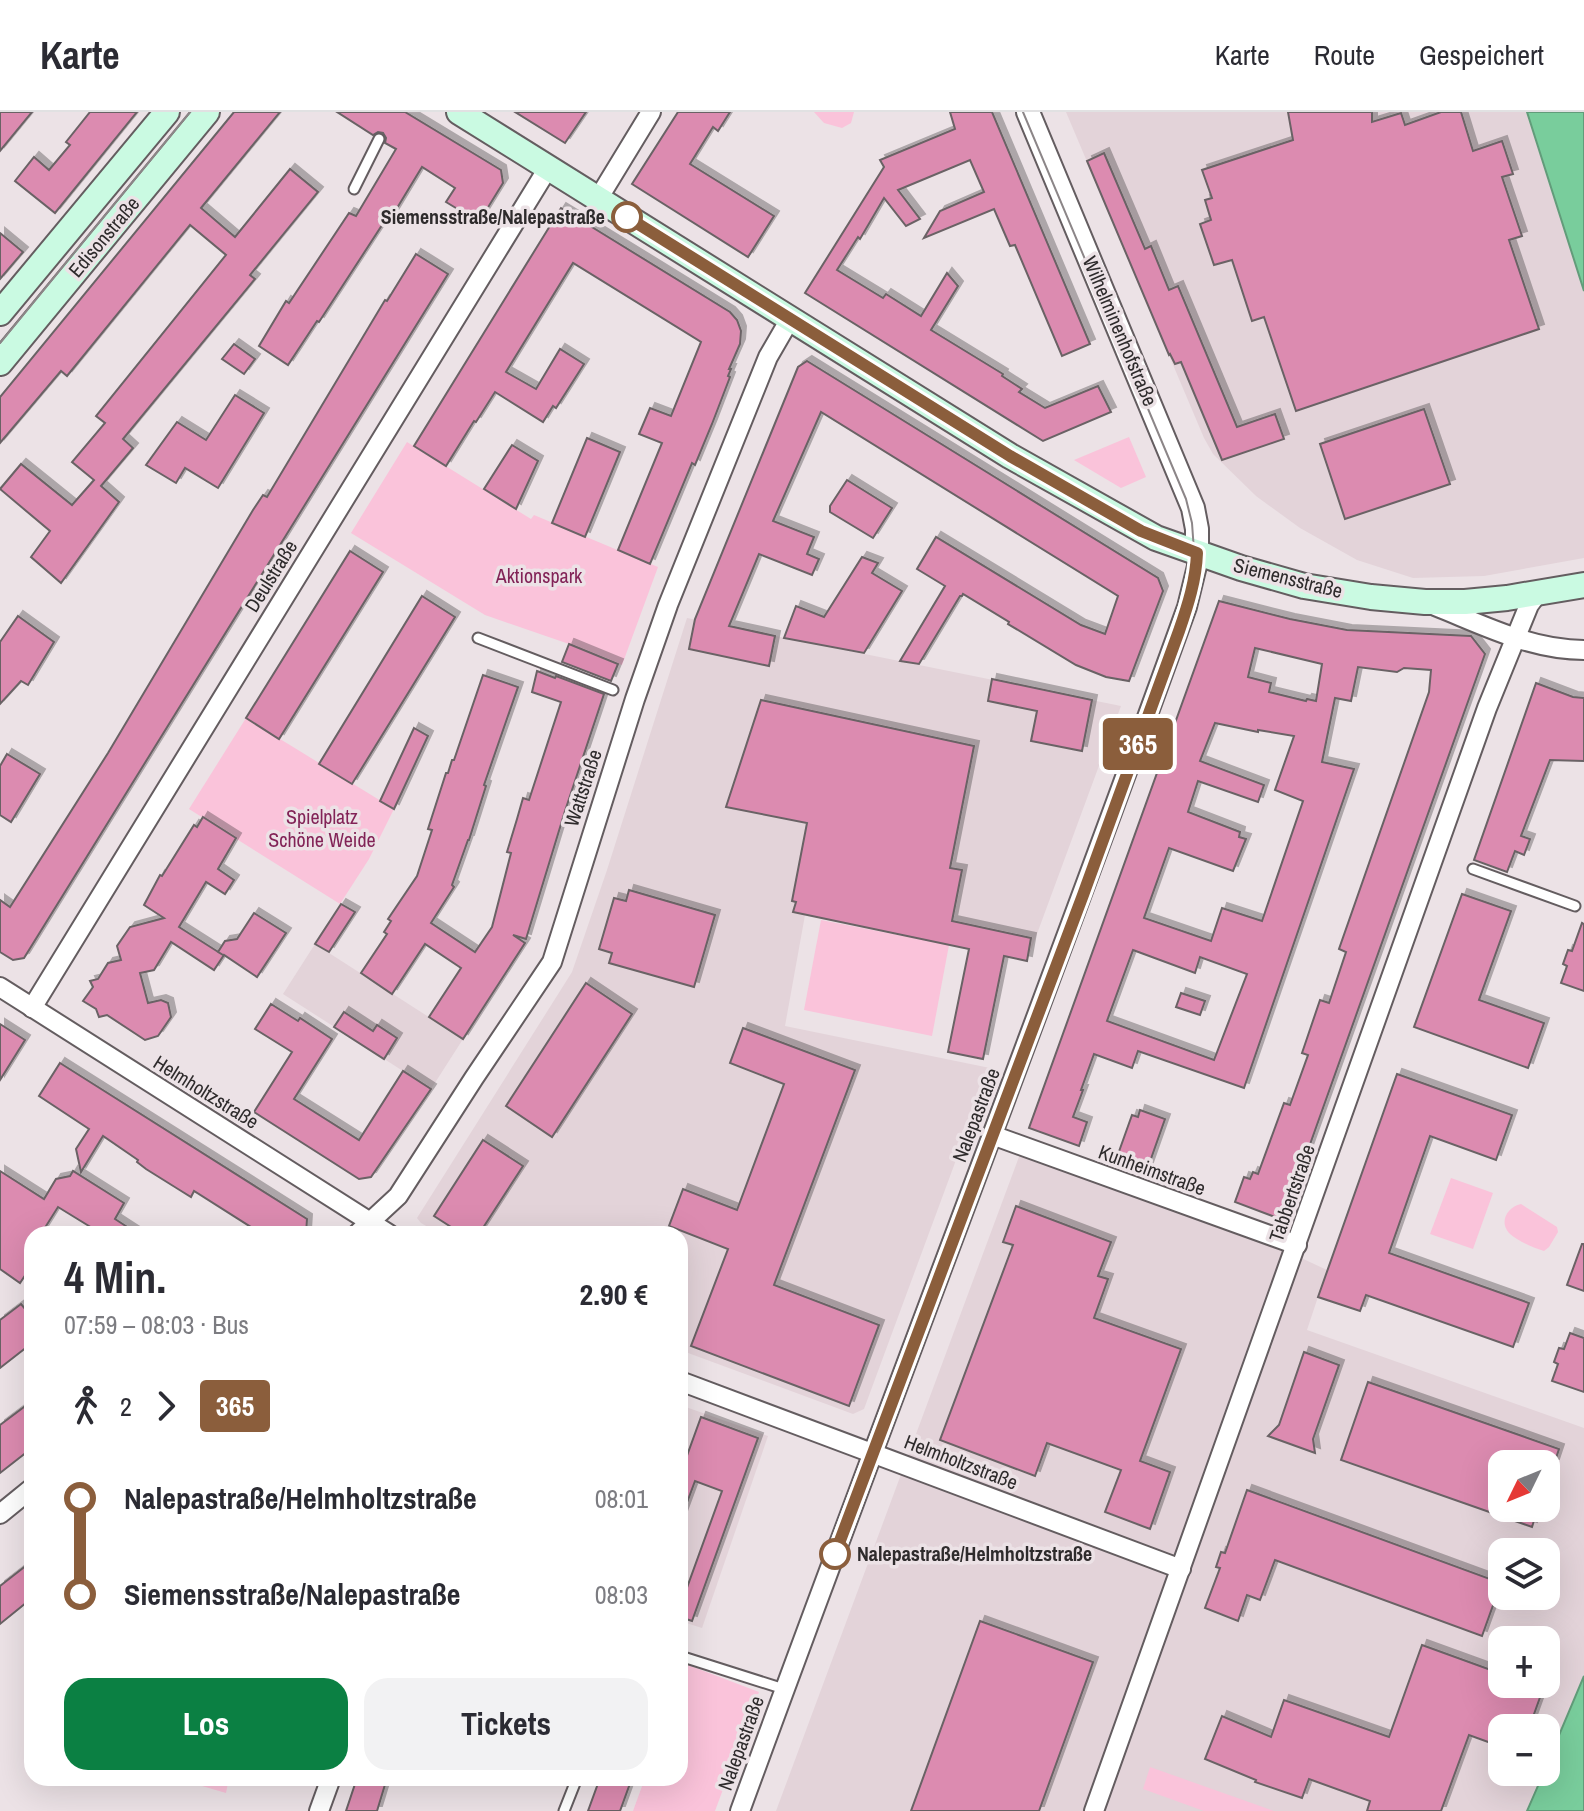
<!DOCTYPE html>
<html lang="de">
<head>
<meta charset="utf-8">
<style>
  body { margin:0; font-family:"Archivo Narrow",sans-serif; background:#f2f2f3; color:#2b2b33; height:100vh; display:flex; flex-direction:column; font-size:30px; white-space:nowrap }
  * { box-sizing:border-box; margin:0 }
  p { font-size:26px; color:#7c7c81 }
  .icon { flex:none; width:44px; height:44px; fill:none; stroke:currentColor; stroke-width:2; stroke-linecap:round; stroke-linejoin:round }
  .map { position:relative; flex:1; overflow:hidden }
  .details { position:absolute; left:24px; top:1114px; width:664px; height:560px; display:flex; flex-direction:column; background:#fff; border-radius:24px; box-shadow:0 8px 32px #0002 }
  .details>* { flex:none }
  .badge { padding:0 16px; border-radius:6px; font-size:28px; line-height:52px }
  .needle { width:52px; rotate:227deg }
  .controls { position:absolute; left:1488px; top:1338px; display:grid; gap:16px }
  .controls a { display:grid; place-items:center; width:72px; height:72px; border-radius:16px; background:#fff; box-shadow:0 8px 32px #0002; font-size:40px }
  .map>.badge { position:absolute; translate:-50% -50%; box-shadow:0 0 0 4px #fff }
  .legs { display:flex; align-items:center; gap:12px; height:88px; padding:0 40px; font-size:26px }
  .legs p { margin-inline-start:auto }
  .summary { display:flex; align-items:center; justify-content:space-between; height:136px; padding:0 40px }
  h1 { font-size:44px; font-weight:700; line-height:60px }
  .button { display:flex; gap:16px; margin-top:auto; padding:16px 40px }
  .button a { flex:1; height:92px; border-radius:24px; background:#0b8043; color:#fff; font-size:32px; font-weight:700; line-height:92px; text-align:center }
  .button a+a { background:#f2f2f3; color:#2b2b33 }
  ul { padding:0 40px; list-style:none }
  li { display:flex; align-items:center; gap:28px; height:96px; font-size:30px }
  li i { display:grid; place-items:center; width:12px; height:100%; margin:0 10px; background:currentColor }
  li i::after { content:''; width:20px; height:20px; margin:-10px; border:6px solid; border-radius:50%; background:#fff }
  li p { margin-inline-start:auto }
  li:first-child i { background:linear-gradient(#0000 50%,currentColor 0) }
  li:last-child i { background:linear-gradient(currentColor 50%,#0000 0) }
  header { display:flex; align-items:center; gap:48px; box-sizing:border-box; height:112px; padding:0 40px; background:#fff; border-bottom:2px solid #e1e1e2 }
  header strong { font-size:38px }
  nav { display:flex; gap:44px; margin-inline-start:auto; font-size:28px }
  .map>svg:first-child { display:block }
  .built { fill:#e3d3d9; fill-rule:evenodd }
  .green { fill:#fac3da }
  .water { fill:#79cd9c; stroke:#629c7a; stroke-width:2 }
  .building { fill:#dc8bb0; stroke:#6a6265; stroke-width:2; fill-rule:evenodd; filter:url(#shadow) }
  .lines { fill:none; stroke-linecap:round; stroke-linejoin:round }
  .service-casing { stroke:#645d60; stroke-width:13 }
  .minor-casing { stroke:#645d60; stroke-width:22 }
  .tertiary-casing { stroke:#645d60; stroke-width:26 }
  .secondary-casing { stroke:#645d60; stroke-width:28 }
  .service { stroke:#fff; stroke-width:9 }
  .minor { stroke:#fff; stroke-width:18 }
  .tertiary { stroke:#fff; stroke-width:22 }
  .secondary { stroke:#cafae2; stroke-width:24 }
  .tram { stroke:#8c8688; stroke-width:2 }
  .line-1-casing { stroke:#fff; stroke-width:18 }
  .line-1 { stroke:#8b5e3c; stroke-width:12 }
  .stop-1-dot { fill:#fff; stroke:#8b5e3c; stroke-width:4 }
  .labels { text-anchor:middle; stroke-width:7; stroke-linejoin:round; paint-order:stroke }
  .stop-label { font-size:20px; font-weight:bold; fill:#2e2b2c; stroke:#ece2e6; text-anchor:end }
  .street-label { font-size:20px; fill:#2e2b2c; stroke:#ece2e6 }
  .park-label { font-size:20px; fill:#822357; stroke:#ece2e6 }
</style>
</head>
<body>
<header>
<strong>Karte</strong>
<nav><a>Karte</a><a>Route</a><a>Gespeichert</a></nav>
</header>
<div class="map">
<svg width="1584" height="1699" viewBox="0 0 1584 1699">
  <defs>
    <filter id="shadow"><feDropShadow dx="5" dy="-5" stdDeviation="0" flood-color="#0004"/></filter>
  </defs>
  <rect width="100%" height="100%" fill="#ece2e6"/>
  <g class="built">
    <path d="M1066,0H1526L1584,179V446L1484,464L1413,466L1357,448L1300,416L1256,384L1213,342L1204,326Z"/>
    <path d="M687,506L1121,594L1027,849L805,803L785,914L990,956L864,1297L853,1302L680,1238V1122H440L421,1111L417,1106L572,860L607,758Z"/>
    <path d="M315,832L463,927L431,977L283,882Z"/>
    <path d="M1020,1042L1271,1132L1327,1158L1307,1218L1584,1316V1562L1546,1651V1616H1502V1660H1542L1526,1699H776ZM1502,1352H1546V1396H1502ZM1502,1440H1546V1484H1502ZM1502,1528H1546V1572H1502Z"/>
    <path d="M680,1293L768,1324L702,1516L680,1509Z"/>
  </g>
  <g class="green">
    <path d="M814,0H854L851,11L842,16L824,11Z"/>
    <path d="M1129,325L1146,365L1121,376L1074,348Z"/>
    <path d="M407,330L531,407L534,403L658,455L622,553L569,532L485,503L351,421Z"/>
    <path d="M246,606L394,697L369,747L340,792L189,697Z"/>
    <path d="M821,808L949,833L932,924L804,898Z"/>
    <path d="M1451,1066L1493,1081L1473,1137L1430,1122Z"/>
    <path d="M1521,1092L1557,1115L1558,1120L1549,1135L1544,1139C1534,1136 1517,1129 1509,1121C1499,1110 1507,1095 1521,1092Z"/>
    <path d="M688,1553L759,1580L715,1699H633L645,1666H680V1575Z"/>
    <path d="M1150,1655L1274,1699H1204L1143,1677Z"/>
    <path d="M198,1666H229L226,1681L202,1674Z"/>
  </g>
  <g class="water">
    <path d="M1527,0H1584V179Z"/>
    <path d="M1584,1564V1699H1527L1544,1660H1546V1654Z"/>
  </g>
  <g class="building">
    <path d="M0,0H32L0,39Z"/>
    <path d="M90,0H137L55,101L15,69L34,45L49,58L70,33L66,30Z"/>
    <path d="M234,0H280L201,96L235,125L290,57L318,80L250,163L255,167L123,327L133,336L101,374L119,390L61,471L31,445L50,419L0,377L21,352L72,393L94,368L72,350L105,311L96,304L226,143L190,113L67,264L61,259L0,331V285Z"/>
    <path d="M337,0H405L501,58L503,71L479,110L446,90L455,76L422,55L391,106L388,104L319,210L317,209L288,253L259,234L286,189L289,191L349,101L356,104L396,37L385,31L386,26L383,21L378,20L373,23Z"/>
    <path d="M515,0H586L565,31Z"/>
    <path d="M678,0H730L718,19L713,15L690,52L774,104L748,145L632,72Z"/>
    <path d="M950,0H992L1090,232L1062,244L1015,133L1010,134L994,97L924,126L940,99L984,80L970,48L898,78L920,107L906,114L884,86L860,127L858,125L837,158L883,186L886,182L921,204L947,161L958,174L931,218L1003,262L1002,264L1022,277L1019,280L1045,296L1098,274L1111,300L1043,329L805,181L884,55L880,48L955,17Z"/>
    <path d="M1288,0H1372V10L1401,1L1405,13L1441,0H1461L1473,39L1502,29L1513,62L1502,65L1522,124L1509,128L1539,217L1296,299L1264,205L1252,209L1232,148L1214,153L1200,112L1211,108L1205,88L1212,86L1202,58L1293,28Z"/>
    <path d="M1104,41L1145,137L1151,134L1169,178L1178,174L1237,315L1275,302L1284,327L1222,348L1181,250L1175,252L1170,242L1169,243L1087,49Z"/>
    <path d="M561,96L730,200L737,208L741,219L740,232L729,257H731L728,264L730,265L712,312L695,353L692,351L650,452L618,438L662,331L639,322L650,296L671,304L701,230L573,151L506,260L536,277L560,237L584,252L556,296L553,294L543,310L495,280L476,310L474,309L446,354L414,334Z"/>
    <path d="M0,121L23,140L0,167Z"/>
    <path d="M416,142L448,162L24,846L13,848L0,840V788L10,795L108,641L253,398L263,383L267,385L385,188L387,189Z"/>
    <path d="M234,232L255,247L244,262L222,247Z"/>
    <path d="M807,249L1158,466L1163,479L1129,569L1106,565L1076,553L1008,512L1009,510L963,482L962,484H960L919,552L900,549L945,474L917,457L936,425L1081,513L1105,522L1118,484L821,300L773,409L814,425L807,442L819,447L812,463L759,442L729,514L775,524L769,554L689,537L695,507L798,255Z"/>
    <path d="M235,283L264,301L218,376L185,356L176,371L146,353L177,310L206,328Z"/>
    <path d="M1424,297L1450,372L1345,407L1320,332Z"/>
    <path d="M587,326L620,340L585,425L552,411Z"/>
    <path d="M512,333L538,349L516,397L484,377Z"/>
    <path d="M847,368L892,396L873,426L830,400V394Z"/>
    <path d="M350,439L383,460L279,627L246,606Z"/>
    <path d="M862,445L878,451L872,461L902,479L864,541L784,526L796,494L824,505Z"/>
    <path d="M422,484L455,505L352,672L319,652Z"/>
    <path d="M1219,489L1290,507L1347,518L1471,524L1485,542L1283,1108L1235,1090L1244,1065L1250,1067L1253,1060L1258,1062L1284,991L1290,993L1308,943L1302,941L1320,888L1329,891L1346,840L1339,837L1429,580L1431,558L1404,556L1397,560L1358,555L1351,589L1335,586L1322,650L1354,657L1244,976L1138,939L1132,956L1094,942L1081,978H1083L1073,1005L1087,1010L1079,1034L1029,1016ZM1255,536L1322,552L1316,589L1307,587L1306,589L1269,580L1271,571L1248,565ZM1215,611L1258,620V618L1294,624L1275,678L1303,689L1262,809L1222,796L1211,829L1144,806L1169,736L1233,759L1246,727L1239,725L1240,720L1188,700L1198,669L1258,690L1264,673L1200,649ZM1133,838L1195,861L1200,845L1247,862L1214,948L1107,909Z"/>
    <path d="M18,504L54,530L28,573L21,569L0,592V530Z"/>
    <path d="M569,532L618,552L611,569L562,550Z"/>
    <path d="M537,559L555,566L556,564L604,582L565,699L526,827L513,823L525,831L463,927L429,905L461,856L425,832L392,882L361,861L387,822L384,820L391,809L388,807L417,764L432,718L428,717L446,661H448L452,648H454L483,563L518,575L484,673L486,674L469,728H468L452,773L454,775L431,811L475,840L492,815L511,741L507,740L517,707L523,686L529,688L561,590L532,580Z"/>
    <path d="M992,567L1092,588L1082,639L1031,629L1037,599L988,589Z"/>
    <path d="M1536,571L1573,585L1584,586V649L1550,648L1521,724L1530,727L1524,743L1515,739L1507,760L1474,748Z"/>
    <path d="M761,588L974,634L950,756L962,758L952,809L1031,826L1027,849L1004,844L983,947L948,940L969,837L793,800L796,790L792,789L807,711L726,695Z"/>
    <path d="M414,616L428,624L394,697L380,689Z"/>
    <path d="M7,642L40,662L11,710L0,703V654Z"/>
    <path d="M203,705L236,726L218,757L234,768L225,782L206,770L179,815L223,843L218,840L225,829L237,827L254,801L286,821L257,865L224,843L214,858L171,830L154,858L140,861L148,891L161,888L168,891L171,905L158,924L145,928L107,903L99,905L96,897L83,889L93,875L90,869L98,867L108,851L121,848L117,834L130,815L164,806L144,793L160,763L162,764L194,713L197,715Z"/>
    <path d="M629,778L715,803L694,875L609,851L612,841L599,837L614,786L626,789Z"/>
    <path d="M1462,782L1511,799L1479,888L1544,911L1528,956L1414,915Z"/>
    <path d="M341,792L355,800L329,840L315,832Z"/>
    <path d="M1582,811L1584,812V879L1561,871L1567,854L1563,852L1568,838L1572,839Z"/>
    <path d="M586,871L632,902L552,1025L506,994Z"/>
    <path d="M1181,881L1205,889L1200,903L1176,895Z"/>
    <path d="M271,892L298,909L300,906L332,927L294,987L359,1028L403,959L431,977L371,1065L359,1067L254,1000L292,940L255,917Z"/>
    <path d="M344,900L373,919L377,913L397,926L384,947L334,915Z"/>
    <path d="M0,912L25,928L0,968Z"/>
    <path d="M743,916L855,958L774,1173L879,1213L849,1294L691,1234L728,1137L669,1114L683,1077L737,1098L784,972L730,951Z"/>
    <path d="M60,951L307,1107L306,1122H262L194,1079L191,1085L178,1077L146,1057L137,1050L138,1048L103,1024L81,1060L76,1037L89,1017L39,984Z"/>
    <path d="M1397,962L1512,1003L1496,1048L1430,1024L1389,1141L1529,1191L1513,1235L1366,1183L1360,1199L1318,1185Z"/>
    <path d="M1140,998L1165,1007L1147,1058L1122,1050L1123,1047L1117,1045L1132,1003L1138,1005Z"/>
    <path d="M483,1028L523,1054L479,1122H462L434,1104Z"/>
    <path d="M0,1059L44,1087L56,1067L70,1064L73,1059L124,1091L115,1107L138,1122H102L58,1095L41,1122H32V1153L20,1171L0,1157Z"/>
    <path d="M1016,1094L1111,1130L1098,1164L1108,1167L1094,1206L1181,1237L1140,1349L1170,1360L1150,1417L1105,1400L1121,1358L1047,1331L1035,1364L940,1328L1013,1133L1003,1130Z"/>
    <path d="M1582,1132H1584V1179L1567,1173Z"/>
    <path d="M21,1192L32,1205V1231L0,1256V1208Z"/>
    <path d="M1570,1221L1584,1226V1280L1552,1269L1558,1252L1554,1250L1559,1236L1564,1237Z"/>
    <path d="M1304,1240L1339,1253L1313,1327L1315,1341L1268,1324L1279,1313Z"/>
    <path d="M1368,1270L1559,1337L1554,1352H1502V1396H1538L1532,1415L1341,1348Z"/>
    <path d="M32,1289V1336L0,1361V1313Z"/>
    <path d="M701,1305L758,1326L692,1509L680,1505V1495L722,1379L695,1369L682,1404H680V1363Z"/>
    <path d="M1247,1378L1501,1471L1482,1524L1275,1448L1260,1488L1247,1483L1238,1509L1205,1496L1220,1456L1216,1455L1221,1440L1225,1441Z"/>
    <path d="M32,1449V1486L0,1512V1474Z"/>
    <path d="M980,1509L1093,1550L1067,1622L1039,1699H911Z"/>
    <path d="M1422,1533L1502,1562V1572H1530L1543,1577L1529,1616H1502V1635L1469,1623L1441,1699H1367L1370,1689L1309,1667L1302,1686L1255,1670L1256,1668L1205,1647L1222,1604L1271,1625L1284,1588L1389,1625Z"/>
    <path d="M357,1666H387L377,1699H346Z"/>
    <path d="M600,1666H632L620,1699H588Z"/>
  </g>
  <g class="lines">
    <g class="service-casing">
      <g id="service">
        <path d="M354,77L379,27"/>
        <path d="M478,526L613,578"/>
        <path d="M1473,757L1575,794"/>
        <path d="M680,1544L784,1577"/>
        <path d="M564,1699L577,1666"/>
      </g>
    </g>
    <g class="minor-casing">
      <g id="minor">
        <path d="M598,87L651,0"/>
        <path d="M1435,494C1483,513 1531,538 1584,538"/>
        <path d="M0,875L389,1122"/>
        <path d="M32,896L548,56"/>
        <path d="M992,1023L1297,1133"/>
        <path d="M357,1122L398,1084L474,966L552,850L635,587L668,493L768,245L790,207"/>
        <path d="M680,1269L1181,1457"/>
        <path d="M0,1402L32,1376"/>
        <path d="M319,1699L331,1666"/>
        <path d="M740,1699C887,1297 1042,898 1187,495L1197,454V441"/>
        <path d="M1094,1699L1487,596L1529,493L1538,481"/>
      </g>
    </g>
    <g class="tertiary-casing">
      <path id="tertiary" d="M1028,0L1193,396L1197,417V441"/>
    </g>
    <g class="secondary-casing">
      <g id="secondary">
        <path d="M459,0L1010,344L1156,426L1241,456L1304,474L1371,485L1425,490H1465L1507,486L1584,473"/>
        <path d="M0,201L167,0"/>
        <path d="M0,251L207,0"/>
      </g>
    </g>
    <use href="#service" class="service"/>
    <use href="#minor" class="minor"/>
    <use href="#tertiary" class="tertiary"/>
    <use href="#secondary" class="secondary"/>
    <g class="tram">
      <path d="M1023,0L1186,387L1192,411L1194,439L1180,505L1149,600L1094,748"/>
      <path d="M0,231L190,0"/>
    </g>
  </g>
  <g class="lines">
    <g class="line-1-casing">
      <path id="line-1" d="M627,105L1010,344L1141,419L1197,441C1196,468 1188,493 1179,519L1083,783L835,1442"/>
    </g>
    <use href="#line-1" class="line-1"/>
  </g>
  <g class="stop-1-dot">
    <circle cx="627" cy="105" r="14"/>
    <circle cx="835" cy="1442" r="14"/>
  </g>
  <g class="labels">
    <g class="stop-label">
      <text x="605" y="112">Siemensstraße/Nalepastraße</text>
      <text x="857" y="1449" text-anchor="start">Nalepastraße/Helmholtzstraße</text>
    </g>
    <g class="street-label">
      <text transform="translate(104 125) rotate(-50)" y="7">Edisonstraße</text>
      <text transform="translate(1120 219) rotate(67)" y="7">Wilhelminenhofstraße</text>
      <text transform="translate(271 464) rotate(-58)" y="7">Deulstraße</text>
      <text transform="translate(1288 466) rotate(14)" y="7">Siemensstraße</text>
      <text transform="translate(583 676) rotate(-72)" y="7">Wattstraße</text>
      <text transform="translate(206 980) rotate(32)" y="7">Helmholtzstraße</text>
      <text transform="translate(976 1003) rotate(-69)" y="7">Nalepastraße</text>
      <text transform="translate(1152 1058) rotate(20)" y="7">Kunheimstraße</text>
      <text transform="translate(1292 1081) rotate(-71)" y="7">Tabbertstraße</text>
      <text transform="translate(961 1350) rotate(21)" y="7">Helmholtzstraße</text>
      <text transform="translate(741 1631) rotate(-70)" y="7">Nalepastraße</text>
    </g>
    <g class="park-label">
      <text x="539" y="471">Aktionspark</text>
      <text x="322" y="712">Spielplatz<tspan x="322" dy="23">Schöne Weide</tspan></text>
    </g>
  </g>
</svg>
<div class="controls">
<a><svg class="needle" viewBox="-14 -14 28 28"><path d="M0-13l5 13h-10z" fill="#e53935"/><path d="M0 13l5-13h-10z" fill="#7c7c81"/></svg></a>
<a><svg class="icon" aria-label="layers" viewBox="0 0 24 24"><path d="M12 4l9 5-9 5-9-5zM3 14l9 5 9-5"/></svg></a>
<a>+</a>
<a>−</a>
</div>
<b class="badge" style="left:1138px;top:632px;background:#8b5e3c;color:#fff">365</b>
<section class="details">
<div class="summary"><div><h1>4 Min.</h1><p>07:59 – 08:03 · Bus</p></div><b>2.90 €</b></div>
<div class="legs"><svg class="icon" aria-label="walk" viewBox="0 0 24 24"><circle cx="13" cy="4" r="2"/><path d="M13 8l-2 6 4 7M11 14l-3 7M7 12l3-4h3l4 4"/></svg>2<svg class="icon" aria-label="forward" viewBox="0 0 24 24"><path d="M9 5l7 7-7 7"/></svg><b class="badge" style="background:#8b5e3c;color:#fff">365</b></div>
<ul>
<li><i style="color:#8b5e3c"></i><b>Nalepastraße/Helmholtzstraße</b><p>08:01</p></li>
<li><i style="color:#8b5e3c"></i><b>Siemensstraße/Nalepastraße</b><p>08:03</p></li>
</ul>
<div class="button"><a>Los</a><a>Tickets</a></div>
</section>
</div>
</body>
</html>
